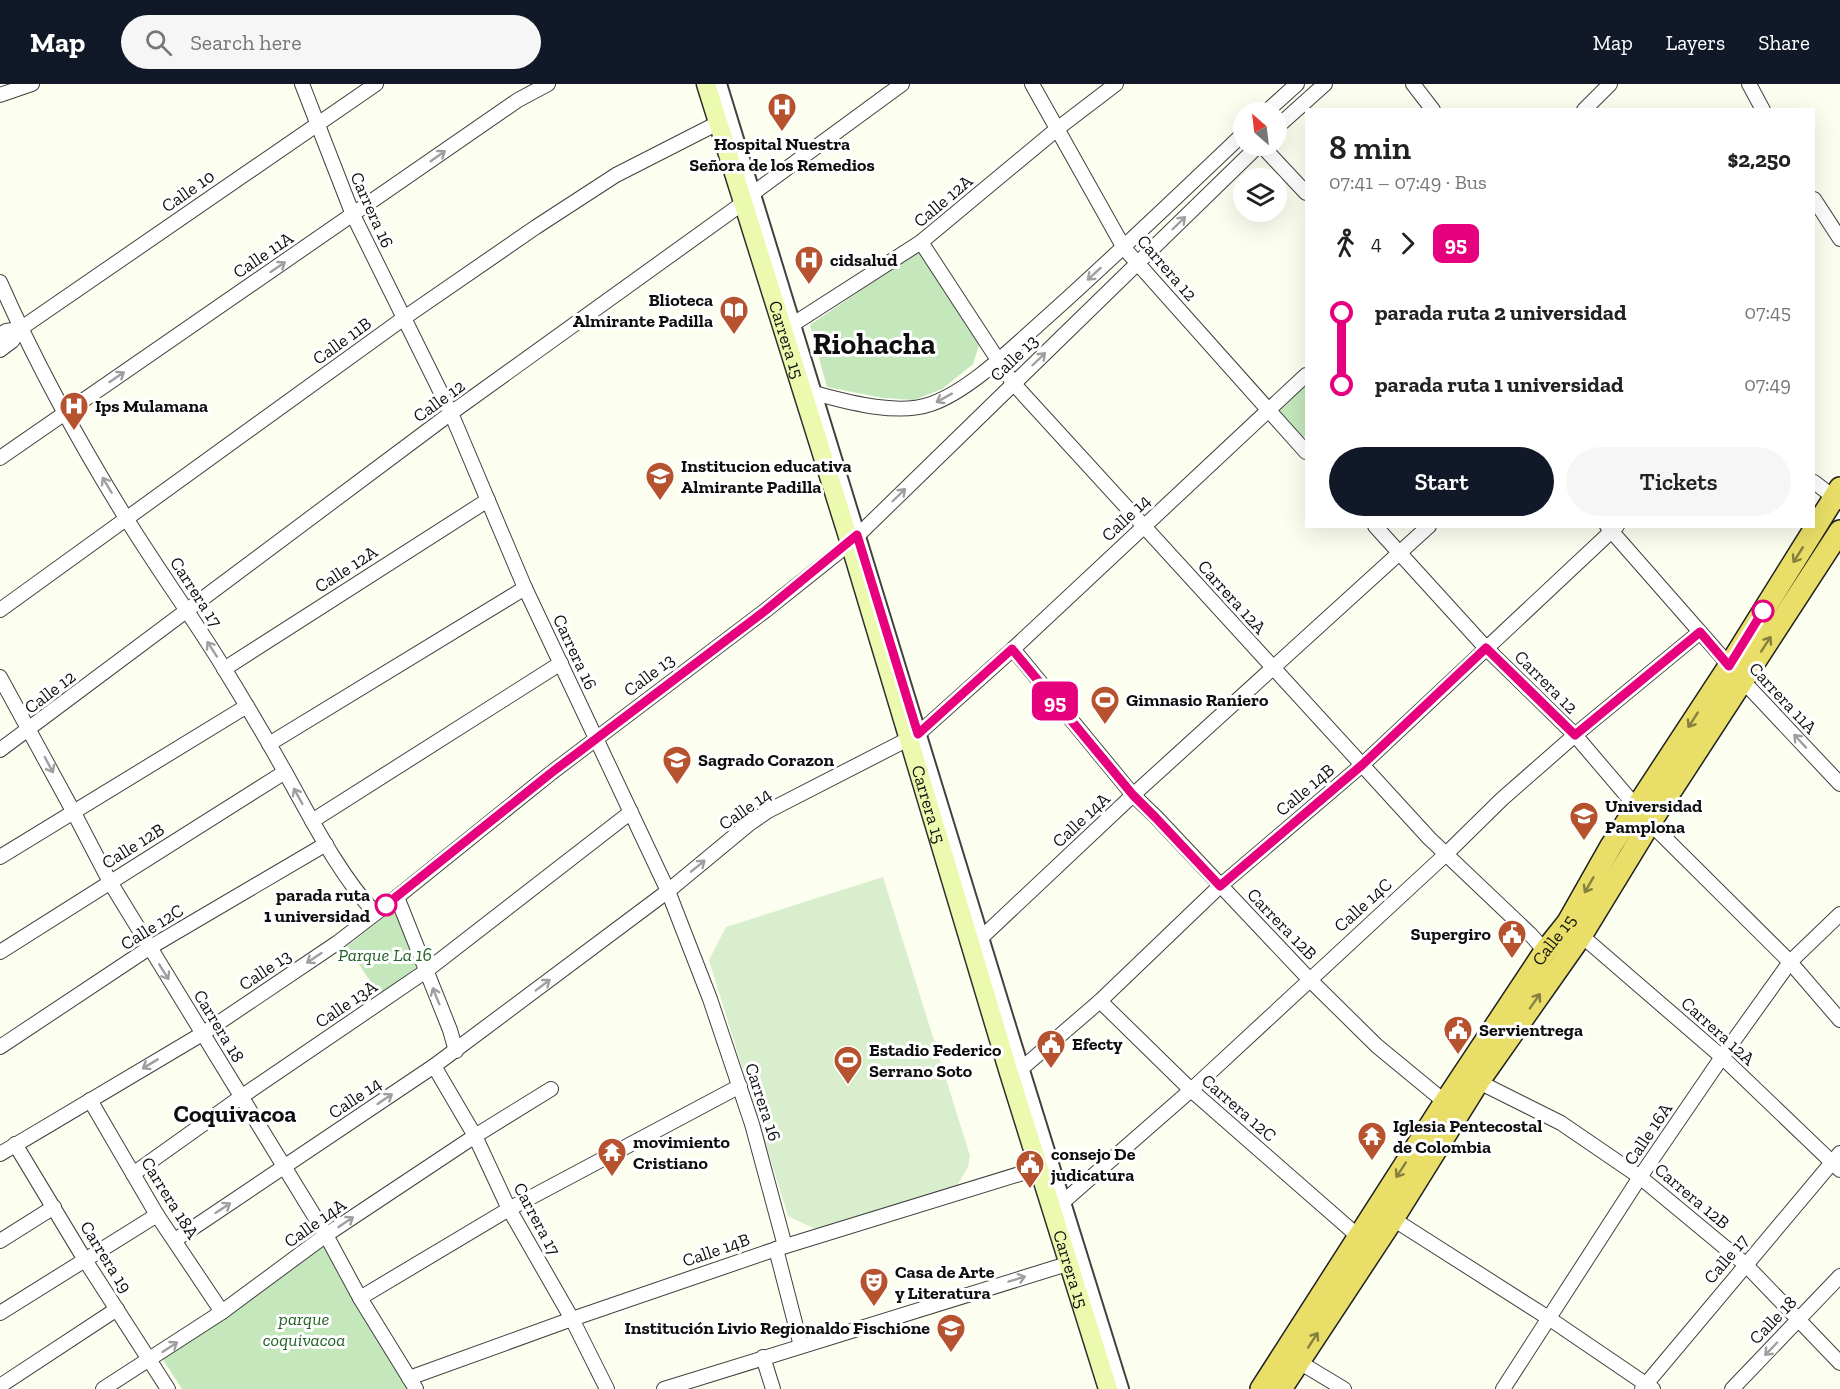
<!DOCTYPE html>
<html lang="en">
<head>
<meta charset="utf-8">
<style>
  body { margin:0; font-family:"Zilla Slab",serif; background:#f6f6f6; color:#222; height:100vh; display:flex; flex-direction:column; font-size:22px; white-space:nowrap }
  * { box-sizing:border-box; margin:0 }
  p { font-size:20px; color:#767676 }
  .icon { flex:none; width:33px; height:33px; fill:none; stroke:currentColor; stroke-width:2; stroke-linecap:round; stroke-linejoin:round }
  .map { position:relative; flex:1; overflow:hidden }
  .details { position:absolute; left:1305px; top:24px; width:510px; height:420px; display:flex; flex-direction:column; background:#fff; border-radius:0px; box-shadow:0 6px 24px #0002 }
  .details>* { flex:none }
  .badge { padding:0 12px; border-radius:9px; font-size:21px; line-height:39px }
  .needle { width:39px; rotate:332deg }
  .controls { position:absolute; left:1233px; top:18px; display:grid; gap:12px }
  .controls a { display:grid; place-items:center; width:54px; height:54px; border-radius:50%; background:#fff; box-shadow:0 6px 24px #0002; font-size:30px }
  .map>.badge { position:absolute; translate:-50% -50%; box-shadow:0 0 0 3px #fff }
  .legs { display:flex; align-items:center; gap:9px; height:66px; padding:0 24px; font-size:20px }
  .legs p { margin-inline-start:auto }
  .head { display:flex; align-items:center; justify-content:space-between; height:102px; padding:0 24px }
  h1 { font-size:33px; font-weight:600; line-height:45px }
  .action { display:flex; gap:12px; margin-top:auto; padding:12px 24px }
  .action a { flex:1; height:69px; border-radius:36px; background:#111827; color:#fff; font-size:24px; font-weight:600; line-height:69px; text-align:center }
  .action a+a { background:#f6f6f6; color:#222 }
  ul { padding:0 24px; list-style:none }
  li { display:flex; align-items:center; gap:21px; height:72px; font-size:22px }
  li i { display:grid; place-items:center; width:9px; height:100%; margin:0 8px; background:currentColor }
  li i::after { content:''; width:15px; height:15px; margin:-8px; border:4px solid; border-radius:50%; background:#fff }
  li p { margin-inline-start:auto }
  li:first-child i { background:linear-gradient(#0000 50%,currentColor 0) }
  li:last-child i { background:linear-gradient(currentColor 50%,#0000 0) }
  header { display:flex; align-items:center; gap:36px; box-sizing:border-box; height:84px; padding:0 30px; background:#111827; color:#fff }
  header strong { font-size:28px }
  nav { display:flex; gap:33px; margin-inline-start:auto; font-size:21px }
  .search { width:420px; height:54px; background:#f6f6f6; display:flex; align-items:center; gap:15px; box-sizing:border-box; padding:0 21px; border-radius:33px; color:#767676; font-size:22px }
  .map>svg:first-child { display:block }
  .green { fill:#c4e7bb }
  .pitch { fill:#d8eecc }
  .lines { fill:none; stroke-linecap:round; stroke-linejoin:round }
  .minor-casing { stroke:#414141; stroke-width:16 }
  .tertiary-casing { stroke:#414141; stroke-width:20 }
  .secondary-casing { stroke:#303030; stroke-width:21 }
  .trunk-casing { stroke:#1f1f1f; stroke-width:24 }
  .minor { stroke:#fff; stroke-width:14 }
  .tertiary { stroke:#fff; stroke-width:16 }
  .secondary { stroke:#ebfaaf; stroke-width:18 }
  .trunk { stroke:#e9de67; stroke-width:21 }
  .oneway { stroke:#9f9f9f }
  .oneway2 { stroke:#86803f }
  .line-1-casing { stroke:#fff; stroke-width:14 }
  .line-1 { stroke:#e6007e; stroke-width:9 }
  .stop-1-dot { fill:#fff; stroke:#e6007e; stroke-width:3 }
  .labels { text-anchor:middle; stroke-width:6; stroke-linejoin:round; paint-order:stroke }
  .poi-label { font-size:18px; font-weight:bold; fill:#0e0e0e; stroke:#fff; text-anchor:start }
  .street-label { font-size:18px; fill:#0e0e0e; stroke:#fff }
  .stop-label { font-size:18px; font-weight:bold; fill:#0e0e0e; stroke:#fff; text-anchor:end }
  .park-label { font-size:18px; font-style:italic; fill:#226229; stroke:#fff }
  .district-label { font-size:24px; font-weight:bold; fill:#0e0e0e; stroke:#fff }
  .town-label { font-size:30px; font-weight:bold; fill:#0e0e0e; stroke:#fff }
</style>
</head>
<body>
<header>
<strong>Map</strong>
<div class="search"><svg class="icon" aria-label="search" viewBox="0 0 24 24"><circle cx="10" cy="10" r="6"/><path d="M15 15l6 6"/></svg>Search here</div>
<nav><a>Map</a><a>Layers</a><a>Share</a></nav>
</header>
<div class="map">
<svg width="1840" height="1305" viewBox="0 0 1840 1305">
  <rect width="100%" height="100%" fill="#fcfef0"/>
  <g class="green">
    <path d="M920,166L980,258L973,280L942,305L914,316L883,314L827,303L810,241Z"/>
    <path d="M1306,299V351L1302,355L1276,328Z"/>
    <path d="M395,825L419,881L380,912L347,862Z"/>
    <path d="M324,1158L411,1305H182L162,1274Z"/>
  </g>
  <path class="pitch" d="M883,793L970,1072L968,1083L955,1105L822,1148L788,1132L709,876L726,843Z"/>
  <g class="lines">
    <g class="minor-casing">
      <g id="minor">
        <path d="M302,0L353,131L451,329L525,504L668,807L710,915L752,1040L785,1162"/>
        <path d="M1032,0L1124,164L1306,368"/>
        <path d="M1413,0L1433,26"/>
        <path d="M1749,0L1763,26"/>
        <path d="M0,11L32,0"/>
        <path d="M1584,26L1610,0"/>
        <path d="M1266,28L1297,0"/>
        <path d="M1276,44L1325,0"/>
        <path d="M1262,62L1306,109"/>
        <path d="M1814,115L1840,155"/>
        <path d="M921,158L1013,299L1429,754L1530,850L1545,867"/>
        <path d="M0,198C36,280 79,358 126,434C158,486 194,535 225,586C246,620 266,654 285,688C312,736 338,789 375,829"/>
        <path d="M784,246L921,158L1057,45L1116,0"/>
        <path d="M0,251L6,247L20,245"/>
        <path d="M0,266L12,257L20,245L376,0"/>
        <path d="M814,309C848,318 897,332 931,320C971,306 1015,261 1047,233C1114,173 1179,111 1244,49"/>
        <path d="M0,374L518,16L548,0"/>
        <path d="M1814,398L1840,418"/>
        <path d="M1375,442L1486,564L1575,651L1650,739L1790,878L1840,936"/>
        <path d="M1607,442L1743,597L1840,700"/>
        <path d="M0,526L404,234L536,143L616,91L718,39"/>
        <path d="M1013,565L1133,711L1156,733L1309,895L1377,962L1445,1018"/>
        <path d="M224,585L488,416"/>
        <path d="M0,593L73,727L110,798L326,1151L360,1214L416,1305"/>
        <path d="M269,660L525,504"/>
        <path d="M0,666L451,329L743,119L752,110L902,0"/>
        <path d="M312,737L561,579"/>
        <path d="M0,773L247,622"/>
        <path d="M397,813L450,946L456,967"/>
        <path d="M1575,846L1722,973L1840,1086"/>
        <path d="M972,858L980,855L1133,711L1429,442"/>
        <path d="M0,868L285,688"/>
        <path d="M1100,917L1191,1006L1359,1153"/>
        <path d="M0,963L149,864L326,760"/>
        <path d="M434,982L475,1052L509,1125L572,1235L607,1305"/>
        <path d="M1011,989L1020,986L1100,917L1220,802L1362,681L1617,442"/>
        <path d="M1473,995L1561,1039L1640,1093L1745,1180L1840,1279"/>
        <path d="M90,1016L157,1131L222,1228"/>
        <path d="M15,1060L85,1176L168,1305"/>
        <path d="M0,1070L202,950L337,859L397,813L551,689L766,526L850,459L1258,62"/>
        <path d="M133,1090L241,1013L426,887L631,728"/>
        <path d="M1054,1122L1063,1118L1191,1006L1445,771L1502,715L1575,651L1700,548"/>
        <path d="M1393,1135L1550,1235L1653,1305"/>
        <path d="M175,1156L434,982L668,807L749,740L768,727L918,650L1013,565L1306,291"/>
        <path d="M0,1157L54,1123"/>
        <path d="M776,1165L801,1262"/>
        <path d="M360,1214L509,1125L740,1002"/>
        <path d="M0,1229L157,1131"/>
        <path d="M763,1273L773,1305"/>
        <path d="M1299,1278L1344,1305"/>
        <path d="M409,1294L572,1235L776,1165L1039,1084"/>
        <path d="M0,1302L117,1225"/>
        <path d="M103,1305L222,1228L326,1151L475,1052L551,1005"/>
        <path d="M664,1305L1077,1177"/>
        <path d="M1503,1305L1640,1093L1722,973L1790,878L1840,830"/>
        <path d="M1642,1305L1840,1069"/>
        <path d="M1732,1305L1840,1192"/>
      </g>
    </g>
    <g class="tertiary-casing">
      <path id="tertiary" d="M718,0C854,435 983,871 1120,1305"/>
    </g>
    <g class="secondary-casing">
      <g id="secondary">
        <path id="s1" d="M706,0L850,459L1009,989L1108,1305"/>
      </g>
    </g>
    <g class="trunk-casing">
      <g id="trunk">
        <path id="s2" d="M1261,1305L1445,1018L1545,867L1568,838L1611,762L1729,582L1840,404"/>
        <path d="M1281,1305L1393,1135L1479,997L1581,852L1650,739L1840,447"/>
      </g>
    </g>
    <use href="#minor" class="minor"/>
    <use href="#tertiary" class="tertiary"/>
    <use href="#secondary" class="secondary"/>
    <use href="#trunk" class="trunk"/>
  </g>
  <defs><path id="oneway-shaft" d="M-6 0H5M1.5-3L5.5 0L1.5 3" fill="none" stroke-width="1.6" stroke-linecap="round" stroke-linejoin="round" transform="scale(1.5)"/></defs>
  <g class="oneway">
    <use href="#oneway-shaft" transform="translate(438 72) rotate(-35)"/>
    <use href="#oneway-shaft" transform="translate(1179 139) rotate(-44)"/>
    <use href="#oneway-shaft" transform="translate(278 183) rotate(-34)"/>
    <use href="#oneway-shaft" transform="translate(1094 190) rotate(138)"/>
    <use href="#oneway-shaft" transform="translate(1039 275) rotate(-44)"/>
    <use href="#oneway-shaft" transform="translate(117 293) rotate(-34)"/>
    <use href="#oneway-shaft" transform="translate(944 314) rotate(151)"/>
    <use href="#oneway-shaft" transform="translate(107 401) rotate(-121)"/>
    <use href="#oneway-shaft" transform="translate(899 411) rotate(-44)"/>
    <use href="#oneway-shaft" transform="translate(212 565) rotate(-123)"/>
    <use href="#oneway-shaft" transform="translate(1800 657) rotate(-133)"/>
    <use href="#oneway-shaft" transform="translate(49 681) rotate(62)"/>
    <use href="#oneway-shaft" transform="translate(298 712) rotate(-119)"/>
    <use href="#oneway-shaft" transform="translate(698 782) rotate(-39)"/>
    <use href="#oneway-shaft" transform="translate(314 874) rotate(146)"/>
    <use href="#oneway-shaft" transform="translate(164 888) rotate(58)"/>
    <use href="#oneway-shaft" transform="translate(543 901) rotate(-37)"/>
    <use href="#oneway-shaft" transform="translate(436 912) rotate(-112)"/>
    <use href="#oneway-shaft" transform="translate(150 980) rotate(149)"/>
    <use href="#oneway-shaft" transform="translate(385 1015) rotate(-34)"/>
    <use href="#oneway-shaft" transform="translate(223 1124) rotate(-33)"/>
    <use href="#oneway-shaft" transform="translate(346 1138) rotate(-34)"/>
    <use href="#oneway-shaft" transform="translate(1017 1195) rotate(-17)"/>
    <use href="#oneway-shaft" transform="translate(170 1263) rotate(-33)"/>
    <use href="#oneway-shaft" transform="translate(1771 1265) rotate(134)"/>
  </g>
  <g class="oneway2">
    <use href="#oneway-shaft" transform="translate(1798 471) rotate(122)"/>
    <use href="#oneway-shaft" transform="translate(1766 560) rotate(-57)"/>
    <use href="#oneway-shaft" transform="translate(1693 636) rotate(123)"/>
    <use href="#oneway-shaft" transform="translate(1589 801) rotate(120)"/>
    <use href="#oneway-shaft" transform="translate(1535 917) rotate(-55)"/>
    <use href="#oneway-shaft" transform="translate(1401 1086) rotate(123)"/>
    <use href="#oneway-shaft" transform="translate(1313 1256) rotate(-57)"/>
  </g>
  <g class="lines">
    <g class="line-1-casing">
      <path id="line-1" d="M386,821L551,689L766,526L857,451L918,650L1012,565L1133,711L1156,734L1220,802L1362,681L1486,564L1575,651L1700,548L1729,582L1763,527"/>
    </g>
    <use href="#line-1" class="line-1"/>
  </g>
  <defs>
    <g id="hospital-pin" transform="scale(1.5)"><path d="M0 17L-7.5 6A9.5 9.5 0 1 1 7.5 6Z" fill="#b6522e" stroke="#fff"/><path d="M-5-5h3v3.5h4V-5h3V5h-3V1.5h-4V5h-3Z" fill="#fff"/></g>
    <g id="library-pin" transform="scale(1.5)"><path d="M0 17L-7.5 6A9.5 9.5 0 1 1 7.5 6Z" fill="#b6522e" stroke="#fff"/><path d="M-6-4Q-3-5.5-.7-3.5V5Q-3 3-6 4ZM6-4Q3-5.5 .7-3.5V5Q3 3 6 4Z" fill="#fff"/></g>
    <g id="school-pin" transform="scale(1.5)"><path d="M0 17L-7.5 6A9.5 9.5 0 1 1 7.5 6Z" fill="#b6522e" stroke="#fff"/><path d="M0-5L7-2L0 1L-7-2ZM-4 1L0 2.5L4 1V4Q0 6-4 4Z" fill="#fff"/></g>
    <g id="stadium-pin" transform="scale(1.5)"><path d="M0 17L-7.5 6A9.5 9.5 0 1 1 7.5 6Z" fill="#b6522e" stroke="#fff"/><path d="M0-5a6.5 5 0 1 0 0 10a6.5 5 0 1 0 0-10ZM-3.5-1.8h7v3.6h-7Z" fill="#fff"/></g>
    <g id="university-pin" transform="scale(1.5)"><path d="M0 17L-7.5 6A9.5 9.5 0 1 1 7.5 6Z" fill="#b6522e" stroke="#fff"/><path d="M0-5L7-2L0 1L-7-2ZM-4 1L0 2.5L4 1V4Q0 6-4 4Z" fill="#fff"/></g>
    <g id="civic-pin" transform="scale(1.5)"><path d="M0 17L-7.5 6A9.5 9.5 0 1 1 7.5 6Z" fill="#b6522e" stroke="#fff"/><path d="M-.6-6.5H3V-4.5H.6V-3L4-1V1h2V6H-6V1h2V-1L-.6-3ZM-1.2 2.5V6h2.4V2.5Z" fill="#fff"/></g>
    <g id="temple-pin" transform="scale(1.5)"><path d="M0 17L-7.5 6A9.5 9.5 0 1 1 7.5 6Z" fill="#b6522e" stroke="#fff"/><path d="M0-6L5-2H3V0L6.5 2.5H4V6H1.5V3h-3V6H-4V2.5H-6.5L-3 0V-2H-5Z" fill="#fff"/></g>
    <g id="theatre-pin" transform="scale(1.5)"><path d="M0 17L-7.5 6A9.5 9.5 0 1 1 7.5 6Z" fill="#b6522e" stroke="#fff"/><path d="M-5-5.5Q0-4 5-5.5V0Q5 5 0 6Q-5 5-5 0ZM-3.3-2.5H-1v1.5H-3.3ZM1-2.5H3.3v1.5H1ZM-2.8 1Q0 5.5 2.8 1Z" fill="#fff"/></g>
  </defs>
  <g fill-rule="evenodd">
    <use href="#hospital-pin" x="782" y="23"/>
    <use href="#hospital-pin" x="809" y="176"/>
    <use href="#library-pin" x="734" y="226"/>
    <use href="#hospital-pin" x="74" y="322"/>
    <use href="#school-pin" x="660" y="392"/>
    <use href="#stadium-pin" x="1105" y="616"/>
    <use href="#school-pin" x="677" y="676"/>
    <use href="#university-pin" x="1584" y="732"/>
    <use href="#civic-pin" x="1512" y="850"/>
    <use href="#civic-pin" x="1458" y="946"/>
    <use href="#civic-pin" x="1051" y="960"/>
    <use href="#stadium-pin" x="848" y="976"/>
    <use href="#temple-pin" x="1372" y="1052"/>
    <use href="#temple-pin" x="612" y="1068"/>
    <use href="#civic-pin" x="1030" y="1080"/>
    <use href="#theatre-pin" x="874" y="1198"/>
    <use href="#school-pin" x="951" y="1244"/>
  </g>
  <g class="stop-1-dot">
    <circle cx="1763" cy="527" r="10"/>
    <circle cx="386" cy="821" r="10"/>
  </g>
  <g class="labels">
    <g class="poi-label">
      <text x="782" y="66" text-anchor="middle">Hospital Nuestra<tspan x="782" dy="21">Señora de los Remedios</tspan></text>
      <text x="830" y="182">cidsalud</text>
      <text x="713" y="222" text-anchor="end">Blioteca<tspan x="713" dy="21">Almirante Padilla</tspan></text>
      <text x="95" y="328">Ips Mulamana</text>
      <text x="681" y="388">Institucion educativa<tspan x="681" dy="21">Almirante Padilla</tspan></text>
      <text x="1126" y="622">Gimnasio Raniero</text>
      <text x="698" y="682">Sagrado Corazon</text>
      <text x="1605" y="728">Universidad<tspan x="1605" dy="21">Pamplona</tspan></text>
      <text x="1491" y="856" text-anchor="end">Supergiro</text>
      <text x="1479" y="952">Servientrega</text>
      <text x="1072" y="966">Efecty</text>
      <text x="869" y="972">Estadio Federico<tspan x="869" dy="21">Serrano Soto</tspan></text>
      <text x="1393" y="1048">Iglesia Pentecostal<tspan x="1393" dy="21">de Colombia</tspan></text>
      <text x="633" y="1064">movimiento<tspan x="633" dy="21">Cristiano</tspan></text>
      <text x="1051" y="1076">consejo De<tspan x="1051" dy="21">judicatura</tspan></text>
      <text x="895" y="1194">Casa de Arte<tspan x="895" dy="21">y Literatura</tspan></text>
      <text x="930" y="1250" text-anchor="end">Institución Livio Regionaldo Fischione</text>
    </g>
    <g class="street-label">
      <text transform="translate(188 107) rotate(-35)" y="6">Calle 10</text>
      <text transform="translate(943 117) rotate(-40)" y="6">Calle 12A</text>
      <text transform="translate(372 126) rotate(66)" y="6">Carrera 16</text>
      <text transform="translate(263 171) rotate(-34)" y="6">Calle 11A</text>
      <text transform="translate(1167 184) rotate(49)" y="6">Carrera 12</text>
      <text transform="translate(342 257) rotate(-36)" y="6">Calle 11B</text>
      <text dy="6" stroke="none"><textPath href="#s1" startOffset="268">Carrera 15</textPath></text>
      <text transform="translate(1014 274) rotate(-44)" y="6">Calle 13</text>
      <text transform="translate(439 317) rotate(-36)" y="6">Calle 12</text>
      <text transform="translate(1126 434) rotate(-43)" y="6">Calle 14</text>
      <text transform="translate(346 485) rotate(-33)" y="6">Calle 12A</text>
      <text transform="translate(196 508) rotate(57)" y="6">Carrera 17</text>
      <text transform="translate(1232 513) rotate(48)" y="6">Carrera 12A</text>
      <text transform="translate(575 568) rotate(65)" y="6">Carrera 16</text>
      <text transform="translate(649 591) rotate(-37)" y="6">Calle 13</text>
      <text transform="translate(1546 598) rotate(45)" y="6">Carrera 12</text>
      <text transform="translate(50 608) rotate(-37)" y="6">Calle 12</text>
      <text transform="translate(1783 614) rotate(47)" y="6">Carrera 11A</text>
      <text transform="translate(1305 706) rotate(-40)" y="6">Calle 14B</text>
      <text dy="6" stroke="none"><textPath href="#s1" startOffset="754">Carrera 15</textPath></text>
      <text transform="translate(745 725) rotate(-35)" y="6">Calle 14</text>
      <text transform="translate(1081 736) rotate(-43)" y="6">Calle 14A</text>
      <text transform="translate(133 762) rotate(-32)" y="6">Calle 12B</text>
      <text transform="translate(1363 821) rotate(-42)" y="6">Calle 14C</text>
      <text transform="translate(1282 840) rotate(46)" y="6">Carrera 12B</text>
      <text transform="translate(152 843) rotate(-32)" y="6">Calle 12C</text>
      <text dy="6" stroke="none"><textPath href="#s2" startOffset="536">Calle 15</textPath></text>
      <text transform="translate(265 886) rotate(-34)" y="6">Calle 13</text>
      <text transform="translate(346 920) rotate(-34)" y="6">Calle 13A</text>
      <text transform="translate(219 942) rotate(59)" y="6">Carrera 18</text>
      <text transform="translate(1718 947) rotate(42)" y="6">Carrera 12A</text>
      <text transform="translate(355 1014) rotate(-34)" y="6">Calle 14</text>
      <text transform="translate(763 1018) rotate(72)" y="6">Carrera 16</text>
      <text transform="translate(1239 1024) rotate(41)" y="6">Carrera 12C</text>
      <text transform="translate(1648 1050) rotate(-56)" y="6">Calle 16A</text>
      <text transform="translate(1692 1112) rotate(40)" y="6">Carrera 12B</text>
      <text transform="translate(170 1114) rotate(58)" y="6">Carrera 18A</text>
      <text transform="translate(537 1135) rotate(62)" y="6">Carrera 17</text>
      <text transform="translate(315 1139) rotate(-35)" y="6">Calle 14A</text>
      <text transform="translate(716 1166) rotate(-19)" y="6">Calle 14B</text>
      <text transform="translate(106 1173) rotate(58)" y="6">Carrera 19</text>
      <text transform="translate(1726 1175) rotate(-50)" y="6">Calle 17</text>
      <text dy="6" stroke="none"><textPath href="#s1" startOffset="1240">Carrera 15</textPath></text>
      <text transform="translate(1773 1236) rotate(-46)" y="6">Calle 18</text>
    </g>
    <g class="stop-label">
      <text x="370" y="817">parada ruta<tspan x="370" dy="21">1 universidad</tspan></text>
    </g>
    <g class="park-label">
      <text x="385" y="877">Parque La 16</text>
      <text x="304" y="1241">parque<tspan x="304" dy="21">coquivacoa</tspan></text>
    </g>
    <g class="district-label">
      <text x="235" y="1038">Coquivacoa</text>
    </g>
    <g class="town-label">
      <text x="874" y="270">Riohacha</text>
    </g>
  </g>
</svg>
<div class="controls">
<a><svg class="needle" viewBox="-14 -14 28 28"><path d="M0-13l5 13h-10z" fill="#e53935"/><path d="M0 13l5-13h-10z" fill="#767676"/></svg></a>
<a><svg class="icon" aria-label="layers" viewBox="0 0 24 24"><path d="M12 4l9 5-9 5-9-5zM3 14l9 5 9-5"/></svg></a>
</div>
<b class="badge" style="left:1055px;top:617px;background:#e6007e;color:#fff">95</b>
<section class="details">
<div class="head"><div><h1>8 min</h1><p>07:41 – 07:49 · Bus</p></div><b>$2,250</b></div>
<div class="legs"><svg class="icon" aria-label="walk" viewBox="0 0 24 24"><circle cx="13" cy="4" r="2"/><path d="M13 8l-2 6 4 7M11 14l-3 7M7 12l3-4h3l4 4"/></svg>4<svg class="icon" aria-label="forward" viewBox="0 0 24 24"><path d="M9 5l7 7-7 7"/></svg><b class="badge" style="background:#e6007e;color:#fff">95</b></div>
<ul>
<li><i style="color:#e6007e"></i><b>parada ruta 2 universidad</b><p>07:45</p></li>
<li><i style="color:#e6007e"></i><b>parada ruta 1 universidad</b><p>07:49</p></li>
</ul>
<div class="action"><a>Start</a><a>Tickets</a></div>
</section>
</div>
</body>
</html>
